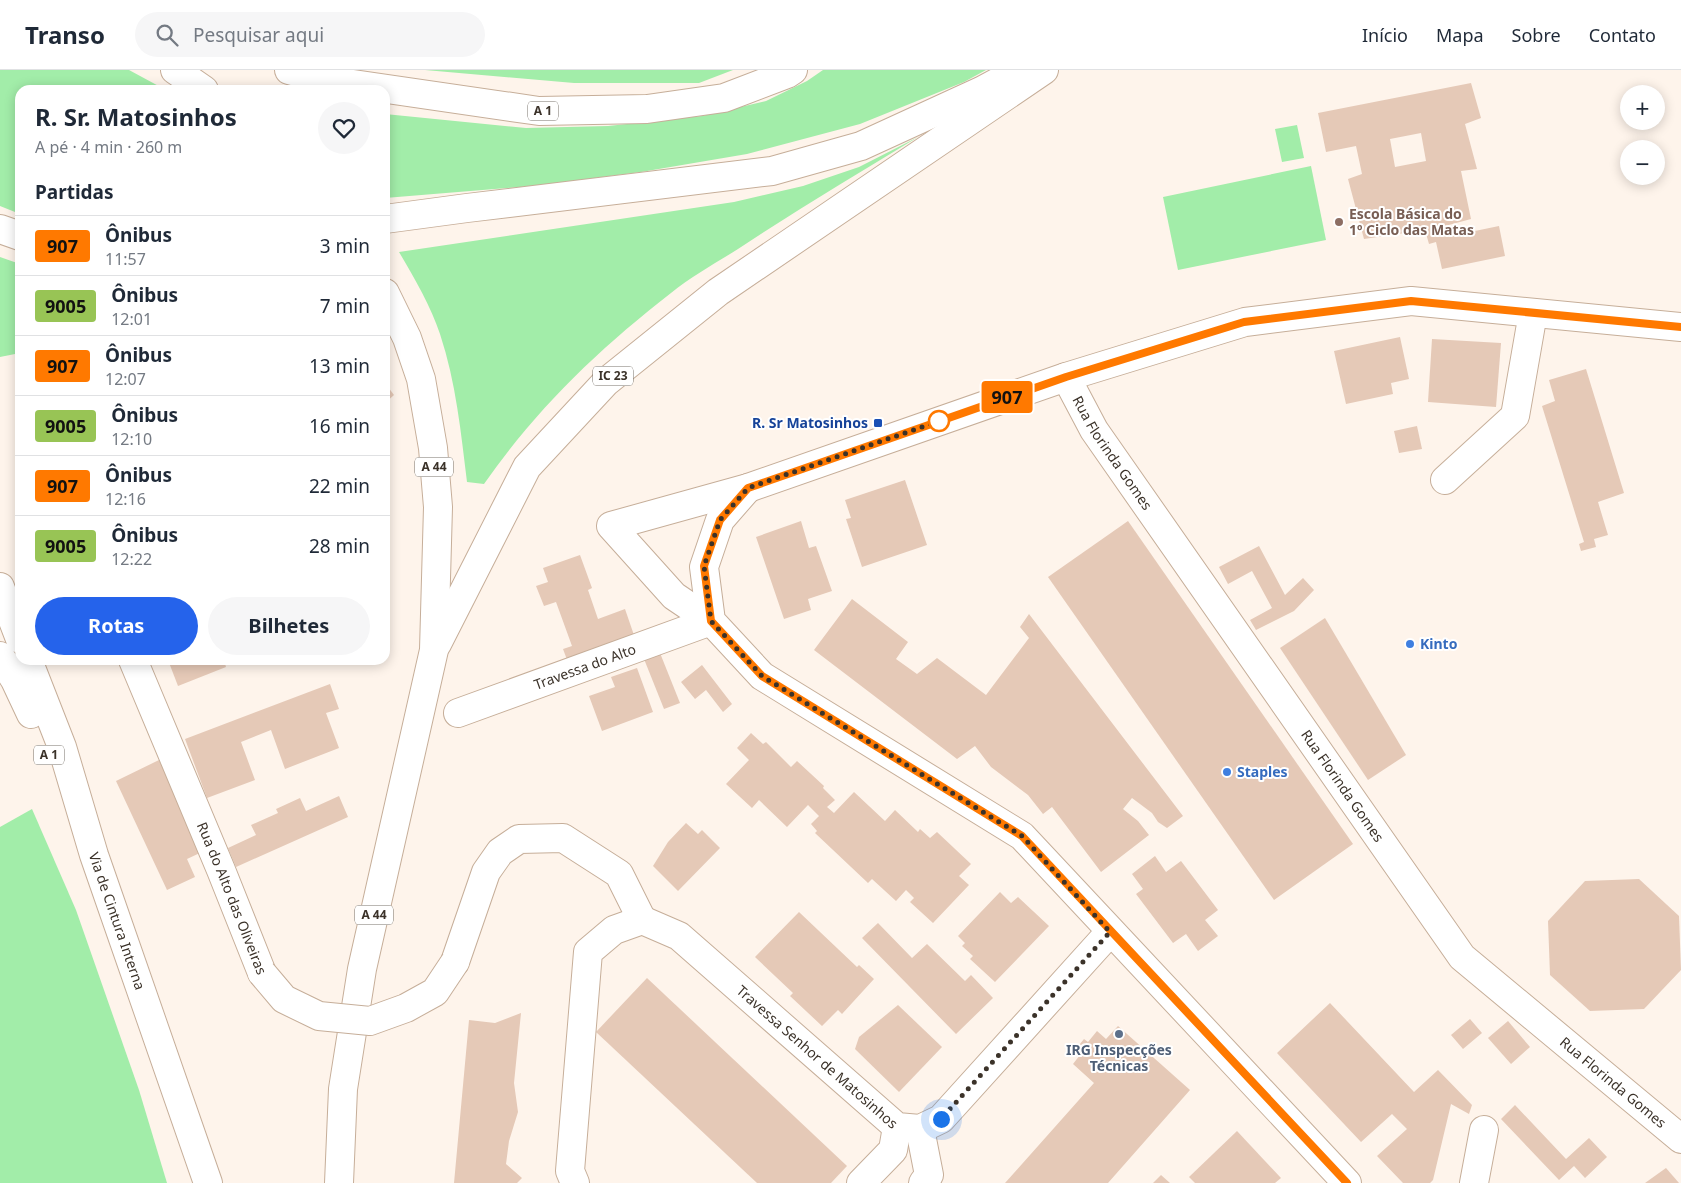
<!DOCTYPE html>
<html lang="pt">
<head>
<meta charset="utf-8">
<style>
  body { margin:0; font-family:"Noto Sans",sans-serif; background:#f6f6f7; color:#1f2937; height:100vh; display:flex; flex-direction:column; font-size:19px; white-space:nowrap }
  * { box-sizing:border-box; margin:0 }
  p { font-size:16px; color:#747a83 }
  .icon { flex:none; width:28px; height:28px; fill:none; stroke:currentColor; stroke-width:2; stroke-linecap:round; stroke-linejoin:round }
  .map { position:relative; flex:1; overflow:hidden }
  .panel { position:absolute; left:15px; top:15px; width:375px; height:580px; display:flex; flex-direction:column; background:#fff; border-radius:15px; box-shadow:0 2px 12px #0003 }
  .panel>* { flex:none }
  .badge { padding:0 10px; border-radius:4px; font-size:18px; line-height:32px }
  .tools { position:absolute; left:1620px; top:15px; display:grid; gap:10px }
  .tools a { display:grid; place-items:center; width:45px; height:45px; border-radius:50%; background:#fff; box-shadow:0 2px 12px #0003; font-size:25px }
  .you { position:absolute; width:25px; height:25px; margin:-12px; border:4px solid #fff; border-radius:50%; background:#1a73e8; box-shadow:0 0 0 8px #1a73e833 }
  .map>.badge { position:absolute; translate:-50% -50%; box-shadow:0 0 0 2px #fff }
  h2 { padding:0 20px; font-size:19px; line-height:45px }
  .round { display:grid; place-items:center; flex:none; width:52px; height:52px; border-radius:26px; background:#f6f6f7 }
  .head { display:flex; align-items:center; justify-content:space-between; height:85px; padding:0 20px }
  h1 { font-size:24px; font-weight:700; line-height:38px }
  .primary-button { display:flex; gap:10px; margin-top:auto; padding:10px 20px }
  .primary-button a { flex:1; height:58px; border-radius:30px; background:#2563eb; color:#fff; font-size:20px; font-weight:700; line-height:58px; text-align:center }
  .primary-button a+a { background:#f6f6f7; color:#1f2937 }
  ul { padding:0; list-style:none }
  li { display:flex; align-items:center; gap:15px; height:60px; padding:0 20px; border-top:1px solid #e0e1e3 }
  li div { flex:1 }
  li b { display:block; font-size:19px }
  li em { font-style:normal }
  li .badge { min-width:55px; font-weight:700; text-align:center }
  header { display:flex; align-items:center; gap:30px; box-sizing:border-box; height:70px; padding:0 25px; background:#fff; border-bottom:1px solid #e0e1e3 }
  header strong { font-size:24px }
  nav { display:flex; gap:28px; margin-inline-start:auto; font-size:18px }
  .search { width:350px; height:45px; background:#f6f6f7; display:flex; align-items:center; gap:12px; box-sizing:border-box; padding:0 18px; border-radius:28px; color:#747a83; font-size:19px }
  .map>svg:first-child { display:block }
  .green { fill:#a2eda9 }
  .building { fill:#e5c9b7; fill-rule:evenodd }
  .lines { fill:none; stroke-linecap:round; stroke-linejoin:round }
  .minor-casing { stroke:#c6ae99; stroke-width:30 }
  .highway-casing { stroke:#c6ae99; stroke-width:30 }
  .minor { stroke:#fff; stroke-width:28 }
  .highway { stroke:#fff; stroke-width:28 }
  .minor-bridge-casing { stroke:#c6ae99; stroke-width:30; stroke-linecap:butt }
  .minor-bridge { stroke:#fff; stroke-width:28 }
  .line-casing { stroke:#fff; stroke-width:11 }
  .line { stroke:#ff7900; stroke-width:8 }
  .walk { stroke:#3b3229; stroke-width:5; stroke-dasharray:0 9 }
  .education-dot { fill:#8d6e63; stroke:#fff; stroke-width:2 }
  .stop-dot { fill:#fff; stroke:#ff7900; stroke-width:2.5 }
  .transit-dot { fill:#1a4fb4; stroke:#fff; stroke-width:2 }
  .shop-dot { fill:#3f7fe0; stroke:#fff; stroke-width:2 }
  .service-dot { fill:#5c6f8a; stroke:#fff; stroke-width:2 }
  .labels { text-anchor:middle; stroke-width:4; stroke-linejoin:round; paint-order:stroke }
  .shield { fill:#fff; stroke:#767069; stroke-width:1 }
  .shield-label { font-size:12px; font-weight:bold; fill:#3b3229 }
  .education-label { font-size:14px; font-weight:bold; fill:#785e54; stroke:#fff; text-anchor:start }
  .transit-label { font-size:14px; font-weight:bold; fill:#164399; stroke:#fff; text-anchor:end }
  .street-label { font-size:14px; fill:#3b3229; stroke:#fff }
  .shop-label { font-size:14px; font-weight:bold; fill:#366cbe; stroke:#fff; text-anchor:start }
  .service-label { font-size:14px; font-weight:bold; fill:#4e5e75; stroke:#fff }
</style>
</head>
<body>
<header>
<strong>Transo</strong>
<div class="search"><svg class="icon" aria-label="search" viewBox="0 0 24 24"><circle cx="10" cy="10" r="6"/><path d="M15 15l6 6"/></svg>Pesquisar aqui</div>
<nav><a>Início</a><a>Mapa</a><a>Sobre</a><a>Contato</a></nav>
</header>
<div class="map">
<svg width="1681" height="1113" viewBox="0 0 1681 1113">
  <rect width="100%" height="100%" fill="#fef4eb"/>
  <g class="green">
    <path d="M0,0H129L166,20H20V144L0,136Z"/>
    <path d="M425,0H733L699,13H574Z"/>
    <path d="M823,0H986L964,12L860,54L747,84L641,102L533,116L385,128V44L526,58L608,56L702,46L766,31L807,11Z"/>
    <path d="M1297,55L1304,88L1282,92L1275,59Z"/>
    <path d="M918,67C857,104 797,140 738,179C716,193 692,206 671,223C599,279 537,338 484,414L467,412C461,363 456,312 440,264C431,237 414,207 399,182L734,132L803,116L859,97Z"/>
    <path d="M1311,96L1326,170L1178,200L1163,127Z"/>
    <path d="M0,187L20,194V283L0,287Z"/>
    <path d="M32,739L76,840L139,1020L167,1113H0V757Z"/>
  </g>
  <g class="building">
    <path d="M1471,13L1481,48L1465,54L1477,99L1461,101L1471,149L1445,156L1446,167L1499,156L1505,186L1442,199L1436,172L1429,174L1425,160L1364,169L1348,109L1362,104L1356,76L1326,82L1318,43ZM1421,63L1426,91L1395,97L1390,69Z"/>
    <path d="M1400,267L1409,309L1391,313L1393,324L1346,334L1334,281Z"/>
    <path d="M1432,269L1501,273L1496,337L1428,332Z"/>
    <path d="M1586,299L1624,423L1598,432L1608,465L1594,469L1596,477L1581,481L1579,474L1584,472L1542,336L1555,331L1549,310Z"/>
    <path d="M385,313L394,325L385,333Z"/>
    <path d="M1417,356L1422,379L1399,383L1394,361Z"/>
    <path d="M905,410L927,475L862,497L846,449L851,448L845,430Z"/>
    <path d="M801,451L809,478L816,476L832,521L808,529L811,540L784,549L756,467Z"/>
    <path d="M1128,451L1353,774L1274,830L1048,507Z"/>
    <path d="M1259,476L1285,525L1303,508L1314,520L1294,541L1256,560L1250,550L1272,538L1252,501L1228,514L1219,497Z"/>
    <path d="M580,485L592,518L588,520L598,549L625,539L636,571L569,595L563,579L572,576L556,532L544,536L536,516L548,512L543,498Z"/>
    <path d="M852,529L908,572L896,589L917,604L937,588L986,625L1029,568L1020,557L1029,544L1183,746L1167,758L1158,752L1152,743L1132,728L1123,739L1138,751L1149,765L1101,802L1052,737L1043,744L1028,725L991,697L975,676L957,689L814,580Z"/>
    <path d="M1325,548L1406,685L1368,710L1280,578Z"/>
    <path d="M658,578L680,633L664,639L642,584Z"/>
    <path d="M168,590H224L226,597L178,616Z"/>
    <path d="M702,595L732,634L723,642L706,620L695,629L681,612Z"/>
    <path d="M637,598L653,642L602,661L589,626L615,617L611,607Z"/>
    <path d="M330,614L339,639L326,643L339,678L285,699L271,660L241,672L255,710L207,728L185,669Z"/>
    <path d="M751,663L763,674L766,672L791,697L797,691L824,716L823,718L835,730L827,737L834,743L854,722L885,751L895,740L918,762L920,759L930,768L937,762L971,794L959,806L969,815L933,853L910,832L914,828L906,820L896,831L872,809L868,813L815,763L817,761L811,754L819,746L808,735L787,757L759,730L752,738L726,714L749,690L737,678Z"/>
    <path d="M159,690L202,782L187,789L195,807L167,820L116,711Z"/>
    <path d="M339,726L348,747L236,797L228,778L256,765L251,755L278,743L276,739L300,728L306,741Z"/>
    <path d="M686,753L698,764L702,760L720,778L678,821L653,796L668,772Z"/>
    <path d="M1155,786L1166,802L1181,791L1218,840L1205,850L1218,866L1198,881L1186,864L1173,873L1136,824L1143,819L1132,804Z"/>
    <path d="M1639,809L1679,846L1681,900L1644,939L1590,941L1550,905L1548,851L1585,811Z"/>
    <path d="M1000,822L1011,833L1018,827L1049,856L995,912L970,889L973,886L962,876L965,873L958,866Z"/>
    <path d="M799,842L857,897L859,895L874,909L842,944L838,940L822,956L790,926L793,923L755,887Z"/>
    <path d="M878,853L912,888L927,874L965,911L971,905L993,928L956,964L862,868Z"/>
    <path d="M647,908L847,1096L831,1113H757L596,962Z"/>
    <path d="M1330,933L1414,1022L1438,1000L1472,1035L1469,1044L1451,1034L1433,1110L1430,1113H1403L1377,1086L1407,1059L1392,1044L1361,1072L1277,983Z"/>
    <path d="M898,935L942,977L899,1022L855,979L859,967Z"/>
    <path d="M521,943L514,1013L518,1042L509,1071L506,1094L522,1108L517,1113H454L469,950L495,953Z"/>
    <path d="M1470,949L1482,963L1463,979L1451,965Z"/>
    <path d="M1508,951L1530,977L1511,994L1488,968Z"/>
    <path d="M1118,956L1190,1020L1108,1113H1005L1094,1013L1073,994L1080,985L1075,980L1084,969L1088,972L1097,961L1106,969Z"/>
    <path d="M1515,1035L1566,1089L1589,1068L1607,1087L1585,1108L1574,1096L1559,1110L1501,1049Z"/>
    <path d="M1237,1061L1281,1108L1275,1113H1195L1189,1107Z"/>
    <path d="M1666,1098L1679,1113H1645Z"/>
    <path d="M1161,1105L1170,1113H1153Z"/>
  </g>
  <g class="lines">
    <g class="minor-casing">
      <g id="minor">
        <path id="s1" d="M1066,307L1094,360L1462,887L1681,1069"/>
        <path d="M1445,410L1515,346L1533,243"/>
        <path d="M748,418L720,450L704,497L711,551L762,606L1022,766L1347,1113"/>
        <path d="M711,551L674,526L611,456L748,418L1066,307L1245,252L1411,231L1681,257"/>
        <path id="s2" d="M133,590L221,800L262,903"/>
        <path id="s3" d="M458,643L711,551"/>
        <path id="s4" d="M642,850L679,866L897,1057L920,1059L941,1049L1110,862"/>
        <path d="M455,892L486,802L500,782L519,769L563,768L619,804L642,850"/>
        <path d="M920,1059L929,1105L923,1113"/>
        <path d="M575,1113L570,1101L588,882L614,860L642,850"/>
        <path d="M861,1113L893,1080L897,1057"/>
        <path d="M1474,1113L1484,1060"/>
      </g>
    </g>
    <g class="highway-casing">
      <g id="highway">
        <path d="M175,0L204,20"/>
        <path d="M289,0L325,10L539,41L647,39L724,28L787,4L793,0"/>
        <path d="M385,149L467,138L772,101L861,76L981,21L1009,6"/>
        <path d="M0,159L20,166"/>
        <path d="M0,517L20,569"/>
        <path d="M437,574L527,397L606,312L718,222L1044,0"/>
        <path d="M0,586L15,610L31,644"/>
        <path id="s5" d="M28,590L62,677L94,785L208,1113"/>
        <path d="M339,1113L343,1019L362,899L434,580L438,437L433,378L421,309L407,268L385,223"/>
      </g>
    </g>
    <use href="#minor" class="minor"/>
    <use href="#highway" class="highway"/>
    <g class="minor-bridge-casing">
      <path id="minor-bridge" d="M262,903L284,929L319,946L370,951L406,938L435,922L455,892"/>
    </g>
    <use href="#minor-bridge" class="minor-bridge"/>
  </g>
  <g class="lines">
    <g class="line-casing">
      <path id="line" d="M1347,1113L1022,766L762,606L711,551L704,496L720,450L748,418L1066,307L1244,252L1411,231L1681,257"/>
    </g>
    <use href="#line" class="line"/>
    <path class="walk" d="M939,351L748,418L720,450L704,496L711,551L762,606L1022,766L1110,862L941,1049"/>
  </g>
  <circle class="education-dot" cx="1339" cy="152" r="5"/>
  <circle class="stop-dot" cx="939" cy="351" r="10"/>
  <rect class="transit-dot" x="873" y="348" width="10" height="10" rx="2.5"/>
  <g class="shop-dot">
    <circle cx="1410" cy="574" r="5"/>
    <circle cx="1227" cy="702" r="5"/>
  </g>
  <circle class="service-dot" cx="1119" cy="964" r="5"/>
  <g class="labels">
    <g class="shield">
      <rect x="528" y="31.5" width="30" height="19" rx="4"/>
      <rect x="593" y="296.5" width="40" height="19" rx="4"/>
      <rect x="415" y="387.5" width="38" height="19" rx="4"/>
      <rect x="34" y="675.5" width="30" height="19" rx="4"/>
      <rect x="355" y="835.5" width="38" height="19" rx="4"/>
    </g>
    <g class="shield-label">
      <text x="543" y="45">A 1</text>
      <text x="613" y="310">IC 23</text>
      <text x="434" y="401">A 44</text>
      <text x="49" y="689">A 1</text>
      <text x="374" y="849">A 44</text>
    </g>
    <g class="education-label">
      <text x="1349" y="149">Escola Básica do<tspan x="1349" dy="16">1º Ciclo das Matas</tspan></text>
    </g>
    <g class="transit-label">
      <text x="868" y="358">R. Sr Matosinhos</text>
    </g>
    <g class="street-label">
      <text dy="5" stroke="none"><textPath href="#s1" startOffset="89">Rua Florinda Gomes</textPath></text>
      <text dy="5" stroke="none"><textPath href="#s3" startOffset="135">Travessa do Alto</textPath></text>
      <text dy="5" stroke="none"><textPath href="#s1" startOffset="494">Rua Florinda Gomes</textPath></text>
      <text dy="5" stroke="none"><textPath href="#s2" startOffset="258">Rua do Alto das Oliveiras</textPath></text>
      <text dy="5" stroke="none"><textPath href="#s5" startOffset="276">Via de Cintura Interna</textPath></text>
      <text dy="5" stroke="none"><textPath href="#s4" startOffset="224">Travessa Senhor de Matosinhos</textPath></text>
      <text dy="5" stroke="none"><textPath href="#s1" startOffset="899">Rua Florinda Gomes</textPath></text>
    </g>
    <g class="shop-label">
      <text x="1420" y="579">Kinto</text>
      <text x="1237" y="707">Staples</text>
    </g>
    <g class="service-label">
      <text x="1119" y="985">IRG Inspecções<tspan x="1119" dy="16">Técnicas</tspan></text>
    </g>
  </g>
</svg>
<div class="tools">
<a>+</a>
<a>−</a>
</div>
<div class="you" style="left:941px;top:1049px"></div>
<b class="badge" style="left:1007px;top:327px;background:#ff7900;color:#111">907</b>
<section class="panel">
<div class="head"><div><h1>R. Sr. Matosinhos</h1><p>A pé · 4 min · 260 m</p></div><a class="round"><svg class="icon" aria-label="heart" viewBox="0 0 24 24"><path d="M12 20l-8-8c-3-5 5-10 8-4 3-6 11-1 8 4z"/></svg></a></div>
<h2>Partidas</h2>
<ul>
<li><span class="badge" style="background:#ff7900;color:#111">907</span><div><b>Ônibus</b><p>11:57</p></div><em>3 min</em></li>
<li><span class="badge" style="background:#98c455;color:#111">9005</span><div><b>Ônibus</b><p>12:01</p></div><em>7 min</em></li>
<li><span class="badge" style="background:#ff7900;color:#111">907</span><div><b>Ônibus</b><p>12:07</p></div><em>13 min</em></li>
<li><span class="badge" style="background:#98c455;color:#111">9005</span><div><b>Ônibus</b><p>12:10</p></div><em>16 min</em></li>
<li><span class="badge" style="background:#ff7900;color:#111">907</span><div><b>Ônibus</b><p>12:16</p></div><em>22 min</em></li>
<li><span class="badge" style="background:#98c455;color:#111">9005</span><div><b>Ônibus</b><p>12:22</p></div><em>28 min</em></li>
</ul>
<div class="primary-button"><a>Rotas</a><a>Bilhetes</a></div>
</section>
</div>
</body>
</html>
